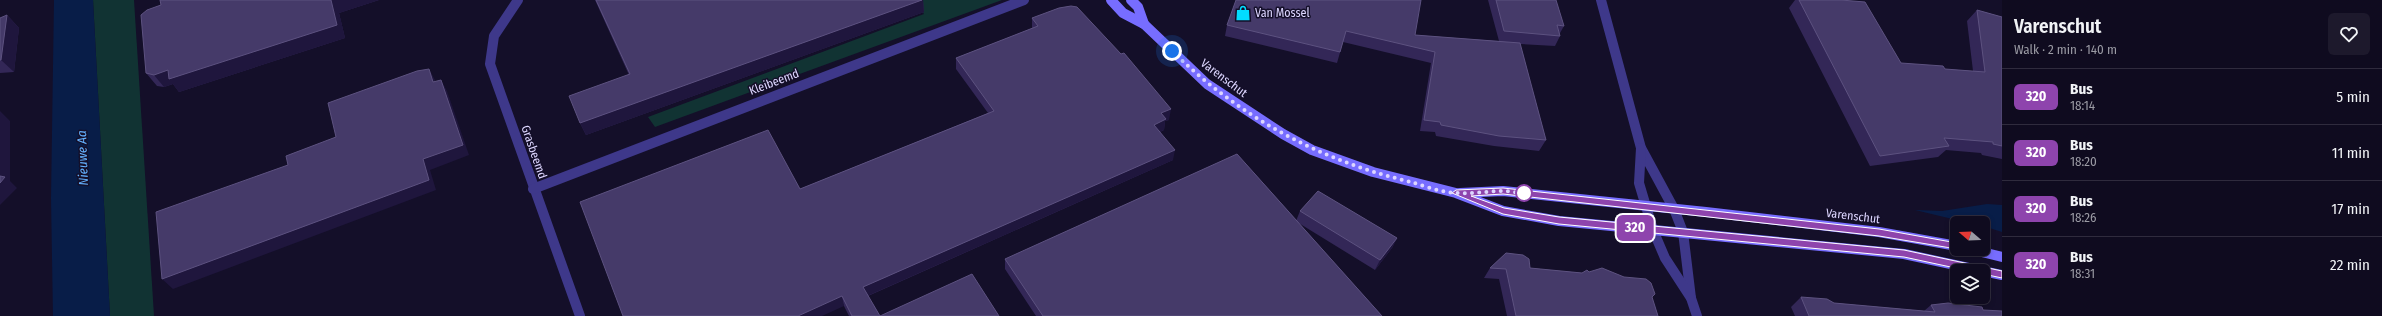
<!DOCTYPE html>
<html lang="en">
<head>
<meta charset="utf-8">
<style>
  body { margin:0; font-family:"Fira Sans Condensed",sans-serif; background:#1d192c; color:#f1f3f6; height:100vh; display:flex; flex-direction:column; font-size:15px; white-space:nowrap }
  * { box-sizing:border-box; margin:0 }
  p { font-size:13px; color:#9b9ba4 }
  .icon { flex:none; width:22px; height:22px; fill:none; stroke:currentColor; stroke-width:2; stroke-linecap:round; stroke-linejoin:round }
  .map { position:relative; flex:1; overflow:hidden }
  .panel { display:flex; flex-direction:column; background:#0f0b1f; width:380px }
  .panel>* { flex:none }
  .badge { padding:0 8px; border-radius:6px; font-size:14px; line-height:26px }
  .needle { width:26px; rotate:289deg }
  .buttons { position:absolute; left:1950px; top:216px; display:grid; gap:8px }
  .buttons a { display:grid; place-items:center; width:40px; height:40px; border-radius:6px; background:#0f0b1f; box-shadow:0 2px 6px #0003,0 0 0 1px #2f2b3d; font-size:20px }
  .you { position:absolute; width:20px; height:20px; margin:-10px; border:3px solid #fff; border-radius:50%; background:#1a73e8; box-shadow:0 0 0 6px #1a73e833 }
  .map>.badge { position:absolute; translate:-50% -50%; box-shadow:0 0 0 2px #fff }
  .round { display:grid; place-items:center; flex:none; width:42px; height:42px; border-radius:6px; background:#1d192c }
  .summary { display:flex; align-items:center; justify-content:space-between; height:68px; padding:0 12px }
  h1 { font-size:19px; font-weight:600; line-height:30px }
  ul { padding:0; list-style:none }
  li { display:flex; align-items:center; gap:12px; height:56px; padding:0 12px; border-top:1px solid #2f2b3d }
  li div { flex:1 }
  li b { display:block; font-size:15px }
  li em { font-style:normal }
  li .badge { min-width:44px; font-weight:700; text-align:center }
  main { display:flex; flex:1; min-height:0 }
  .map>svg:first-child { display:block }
  .green { fill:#133 }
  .water { fill:#081d48 }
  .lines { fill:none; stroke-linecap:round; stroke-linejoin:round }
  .street { stroke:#3e388a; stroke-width:10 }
  .secondary { stroke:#776dff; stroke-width:10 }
  .wall { fill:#332757 }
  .shaded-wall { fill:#1f163d }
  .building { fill:#453a69; stroke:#5d5280 }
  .line { fill:#8e44ad; stroke:#fff }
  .walk { stroke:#ddd6ff; stroke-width:4; stroke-dasharray:0 7.2 }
  .stop-dot { fill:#fff; stroke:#8e44ad; stroke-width:2 }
  .labels { text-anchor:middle; stroke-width:3; stroke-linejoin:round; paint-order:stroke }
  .poi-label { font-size:12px; fill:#ddd6ff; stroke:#140f29; text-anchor:start }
  .street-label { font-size:12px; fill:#ddd6ff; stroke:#140f29 }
  .water-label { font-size:13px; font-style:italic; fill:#64b1ff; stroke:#140f29 }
</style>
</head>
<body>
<main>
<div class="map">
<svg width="2002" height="316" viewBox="0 0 2002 316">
  <rect width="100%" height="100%" fill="#140f29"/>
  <g class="green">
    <path d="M93,0H134L154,316H110Z"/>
    <path d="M915,0H1002L655,127L648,117L924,14Z"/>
  </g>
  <g class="water">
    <path d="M54,0H93L110,316H53L51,198Z"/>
    <path d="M1987,204L2002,205V232L1983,226V223H1969L1915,210L1942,211Z"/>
  </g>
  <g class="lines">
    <g class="street">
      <path d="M518,0L494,36L490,64L580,316"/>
      <path d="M1601,0L1641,148L1674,209L1683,232L1691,298"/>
      <path d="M1641,148L1639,183L1653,230L1665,258L1691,298L1697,316"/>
      <path d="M533,189L1024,0"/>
    </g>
    <g class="secondary">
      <path d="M1111,0L1123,13L1144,24L1207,84L1283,134L1312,150L1373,172L1456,193L1503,211L1559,221L1904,254L2002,275"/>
      <path d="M1131,0L1138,7L1144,24"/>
      <path d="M1460,193L1503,191L1706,212L1879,232L1957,246"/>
      <path d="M1970,249L2002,257"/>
    </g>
  </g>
  <g class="wall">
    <path d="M160,0H379L339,13L345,38L179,92L173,84L164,87L157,86L146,73L161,5Z"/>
    <path d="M595,0H923L924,12L586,135L580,123L629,75Z"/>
    <path d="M1488,0H1556L1564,26L1560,33V36L1555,46L1520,44L1546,140L1539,151L1494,146L1436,136L1435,132L1420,131L1431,63L1343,42L1337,63L1225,36L1227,25L1415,35L1499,41Z"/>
    <path d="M1795,0H1841L1901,63L1945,69L1973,71L1967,21L1977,10L2002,17V159L1982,155L1981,153L1946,150L1938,157L1870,166L1789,8Z"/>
    <path d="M7,15L19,28L14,72L0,73V18Z"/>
    <path d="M1032,18L1169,120L1165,121L1164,130L1160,132L1173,160L868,296L880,316H849L844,306L800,189L988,113L956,69V58L1032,29Z"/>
    <path d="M1300,211L1397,238L1392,248L1375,270L1297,222L1382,316H1036L1005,269V259L1296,221Z"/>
    <path d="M1490,268H1530L1582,273L1589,272L1652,297L1658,316H1507L1499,279L1484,278Z"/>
    <path d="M1801,297L1834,303L1924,311L1931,305L1983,310L2002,316H1795L1791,307Z"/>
  </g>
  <g class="shaded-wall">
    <path d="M331,0H379L339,13L345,38L179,92L173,84L164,87L154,75L168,70Z"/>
    <path d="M922,0H923L924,12L586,135L580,123Z"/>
    <path d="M7,15L19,28L14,72L1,60Z"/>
    <path d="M429,69L435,80L439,93L433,82Z"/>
    <path d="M441,80L447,91L469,155L430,170L436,190L173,289L162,279L423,159Z"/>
    <path d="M1171,109L1169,120L1165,121L1164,130L1152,135L1154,125L1161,113Z"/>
    <path d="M0,111L10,121V181L17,188L0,205Z"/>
    <path d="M1175,150L1173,160L865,297L863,287Z"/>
    <path d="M1397,238L1392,248L1375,270L1380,260Z"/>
    <path d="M842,296L844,306L822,316H798Z"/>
  </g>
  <g class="building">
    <path d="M160,0H331L337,25L169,79L168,70L154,75L146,73L141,15L147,10L161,5Z"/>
    <path d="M596,0H922L580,123L569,96L630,74Z"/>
    <path d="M1236,0H1421L1415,35L1520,43L1546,140L1499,136L1441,125L1440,122L1424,120L1435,52L1346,31L1340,52L1227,25Z"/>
    <path d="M1496,0H1556L1564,26L1557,25L1560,36L1504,31Z"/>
    <path d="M1799,0H1841L1865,2L1901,63L1943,66L1945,69L1985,72L1977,10L2002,17V146L1993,144V142L1944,138L1949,146L1880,156Z"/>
    <path d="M1071,6L1077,7L1121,54L1124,53L1171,109L1161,113L1166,119L1154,125L1175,150L863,287L880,316H852L842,296L798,316H623L580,202L768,130L800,189L994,111L956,58L1038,26L1032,18L1059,8Z"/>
    <path d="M7,15L1,60H0V18Z"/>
    <path d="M429,69L433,82L441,80L463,145L423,159L429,180L162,279L156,212L288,165L286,156L336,137L328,103L417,71Z"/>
    <path d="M1237,154L1382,316H1043L1005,259Z"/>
    <path d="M0,176L5,177L0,183Z"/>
    <path d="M1318,191L1397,238L1380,260L1300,211Z"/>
    <path d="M1506,253L1523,255L1529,259L1530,268L1582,273L1587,270L1589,272L1602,268L1624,277L1646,279L1651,283L1655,294L1652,297L1658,316H1516L1506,269L1490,268Z"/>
    <path d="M972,274L999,316H880Z"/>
    <path d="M1801,297L1827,299L1834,303L1935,312L1931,305L1948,303L1982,307L1983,310L2002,311V316H1809Z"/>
  </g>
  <path class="line" d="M1503,188L1879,229L1957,243L1961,246L1957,249L1879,236L1503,194L1471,196L1504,208L1559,217L1904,250L2002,271V278L1904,257L1559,224L1503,214L1452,193L1456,190Z"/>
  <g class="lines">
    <path class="walk" d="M1172,51C1239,116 1316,159 1407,181C1423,185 1441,193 1458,193C1473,194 1488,191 1503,191C1510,191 1517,193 1524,193"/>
  </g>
  <defs>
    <g id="shop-bare" transform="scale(1.2)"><path d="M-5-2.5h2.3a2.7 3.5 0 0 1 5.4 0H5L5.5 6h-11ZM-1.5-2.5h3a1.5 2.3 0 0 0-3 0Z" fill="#02dcff" stroke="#140f29" stroke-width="2.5" paint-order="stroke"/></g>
  </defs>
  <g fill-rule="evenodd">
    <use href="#shop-bare" x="1243" y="13"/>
  </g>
  <circle class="stop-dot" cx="1524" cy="193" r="8"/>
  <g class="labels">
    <g class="poi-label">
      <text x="1255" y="17">Van Mossel</text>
    </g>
    <g class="street-label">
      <text transform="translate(1224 78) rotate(37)" y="4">Varenschut</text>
      <text transform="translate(774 82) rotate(-21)" y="4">Kleibeemd</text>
      <text transform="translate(534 152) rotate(71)" y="4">Grasbeemd</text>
      <text transform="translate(1853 216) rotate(7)" y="4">Varenschut</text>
    </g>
    <g class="water-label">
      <text transform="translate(82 158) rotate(-92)" y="5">Nieuwe Aa</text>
    </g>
  </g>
</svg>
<div class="buttons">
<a><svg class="needle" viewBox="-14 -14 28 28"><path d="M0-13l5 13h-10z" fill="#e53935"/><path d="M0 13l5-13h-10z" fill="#9b9ba4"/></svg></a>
<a><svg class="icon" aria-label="layers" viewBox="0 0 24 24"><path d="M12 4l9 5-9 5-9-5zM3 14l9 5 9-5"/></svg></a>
</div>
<div class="you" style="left:1172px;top:51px"></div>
<b class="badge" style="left:1635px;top:228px;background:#8e44ad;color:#fff">320</b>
</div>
<section class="panel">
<div class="summary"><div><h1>Varenschut</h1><p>Walk · 2 min · 140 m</p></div><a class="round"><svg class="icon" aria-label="heart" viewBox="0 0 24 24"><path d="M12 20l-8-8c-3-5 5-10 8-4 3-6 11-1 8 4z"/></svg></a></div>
<ul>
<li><span class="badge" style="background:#8e44ad;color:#fff">320</span><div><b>Bus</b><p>18:14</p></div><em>5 min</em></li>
<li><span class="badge" style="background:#8e44ad;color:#fff">320</span><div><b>Bus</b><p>18:20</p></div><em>11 min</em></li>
<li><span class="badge" style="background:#8e44ad;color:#fff">320</span><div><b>Bus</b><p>18:26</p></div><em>17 min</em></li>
<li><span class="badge" style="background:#8e44ad;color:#fff">320</span><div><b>Bus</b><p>18:31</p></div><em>22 min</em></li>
</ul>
</section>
</main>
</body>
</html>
